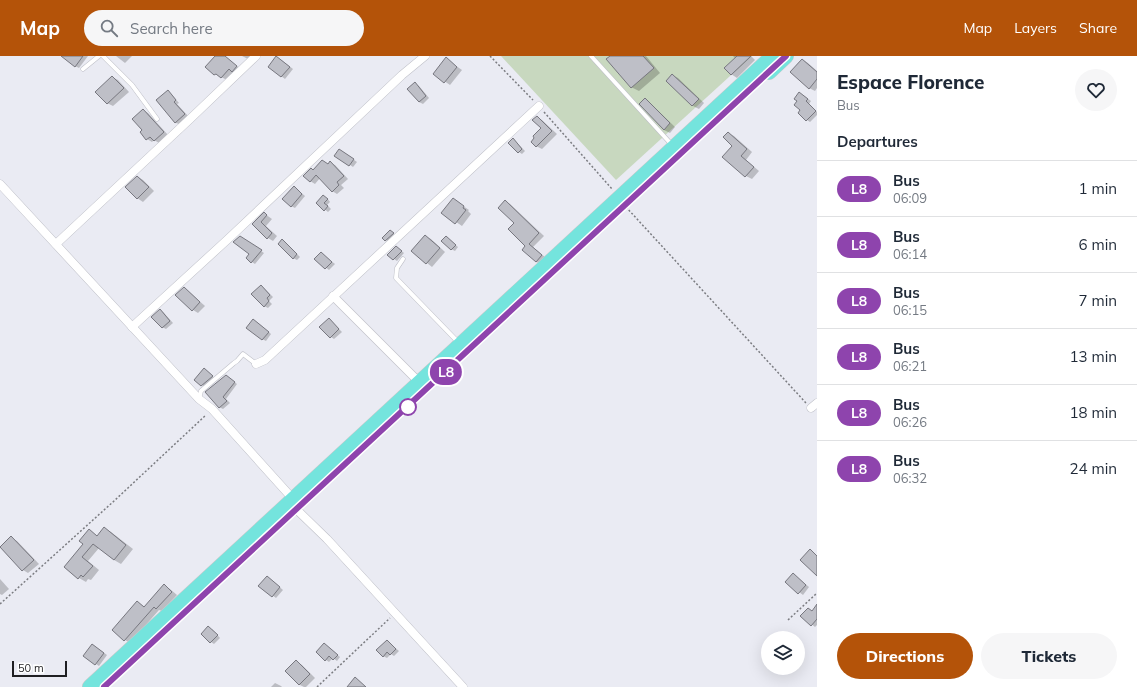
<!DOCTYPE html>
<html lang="en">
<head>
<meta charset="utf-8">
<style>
  body { margin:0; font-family:Mulish,sans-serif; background:#f6f6f7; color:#1f2937; height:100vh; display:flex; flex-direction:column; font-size:15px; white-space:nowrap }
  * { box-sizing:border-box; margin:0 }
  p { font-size:13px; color:#747a83 }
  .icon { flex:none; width:22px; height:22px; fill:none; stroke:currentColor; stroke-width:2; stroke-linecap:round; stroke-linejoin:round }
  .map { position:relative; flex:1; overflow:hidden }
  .panel { display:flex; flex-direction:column; background:#fff; width:320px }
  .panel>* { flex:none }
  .badge { padding:0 8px; border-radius:13px; font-size:14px; line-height:26px }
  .tools { position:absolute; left:761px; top:575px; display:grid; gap:8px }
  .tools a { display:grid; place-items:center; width:44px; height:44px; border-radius:50%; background:#fff; box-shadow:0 4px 16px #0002; font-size:20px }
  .scale { position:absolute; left:12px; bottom:10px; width:55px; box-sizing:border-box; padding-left:4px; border:2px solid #1f1f22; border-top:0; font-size:11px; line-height:14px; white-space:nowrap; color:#1f1f22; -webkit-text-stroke:3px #fff; paint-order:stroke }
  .map>.badge { position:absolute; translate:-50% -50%; box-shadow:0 0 0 2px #fff }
  h2 { padding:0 20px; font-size:15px; line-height:36px }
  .round { display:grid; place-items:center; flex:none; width:42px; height:42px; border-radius:21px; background:#f6f6f7 }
  .head { display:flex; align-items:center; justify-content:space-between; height:68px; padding:0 20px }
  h1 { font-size:19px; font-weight:800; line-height:30px }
  .cta { display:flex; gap:8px; margin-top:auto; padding:8px 20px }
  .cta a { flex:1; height:46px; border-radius:24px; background:#b45309; color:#fff; font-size:16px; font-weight:800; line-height:46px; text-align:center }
  .cta a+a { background:#f6f6f7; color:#1f2937 }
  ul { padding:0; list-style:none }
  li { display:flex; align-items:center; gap:12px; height:56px; padding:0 20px; border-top:1px solid #e0e1e3 }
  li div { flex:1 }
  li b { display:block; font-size:15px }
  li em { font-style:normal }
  li .badge { min-width:44px; font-weight:700; text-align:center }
  header { display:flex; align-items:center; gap:24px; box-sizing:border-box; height:56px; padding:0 20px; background:#b45309; color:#fff }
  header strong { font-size:19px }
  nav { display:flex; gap:22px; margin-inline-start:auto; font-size:14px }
  .search { width:280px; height:36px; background:#f6f6f7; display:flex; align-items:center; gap:10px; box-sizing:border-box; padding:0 14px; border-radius:22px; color:#747a83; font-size:15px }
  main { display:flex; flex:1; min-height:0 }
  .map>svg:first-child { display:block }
  .green { fill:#c8d8bf }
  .shadow { fill:#0003 }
  .building { fill:#bebfc7; stroke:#77777f }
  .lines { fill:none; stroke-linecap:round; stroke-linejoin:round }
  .lane-casing { stroke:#bfc0c8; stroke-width:5 }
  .street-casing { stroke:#bfc0c8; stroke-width:9 }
  .highway-casing { stroke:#c9c9ca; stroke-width:16 }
  .path { stroke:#7b7c81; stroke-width:1.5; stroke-dasharray:2 2; stroke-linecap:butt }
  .lane { stroke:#fff; stroke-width:4 }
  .street { stroke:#fff; stroke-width:8 }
  .highway { stroke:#74e4dd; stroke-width:15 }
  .line-casing { stroke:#fff; stroke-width:9 }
  .line { stroke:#8e44ad; stroke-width:6 }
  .stop-dot { fill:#fff; stroke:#8e44ad; stroke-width:2 }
</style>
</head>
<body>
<header>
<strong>Map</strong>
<div class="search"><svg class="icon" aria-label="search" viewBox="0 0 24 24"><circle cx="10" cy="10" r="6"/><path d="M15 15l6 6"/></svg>Search here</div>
<nav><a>Map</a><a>Layers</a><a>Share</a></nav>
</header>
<main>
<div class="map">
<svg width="817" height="631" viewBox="0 0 817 631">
  <rect width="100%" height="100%" fill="#eaebf3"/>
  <path class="green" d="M501,0H752L616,124Z"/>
  <g class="shadow">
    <path d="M68,0H88L79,12L75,10Z"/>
    <path d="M116,0H132L125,7Z"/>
    <path d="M216,0H224L242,14L227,24L221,21V22L207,11Z"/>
    <path d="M242,0H251L248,3Z"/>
    <path d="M611,0H646L660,17L639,35L631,31Z"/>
    <path d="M733,0H751L755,4L737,22L731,18L736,3Z"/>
    <path d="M280,3L293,13L285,23L269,11Z"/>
    <path d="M446,3L462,14L450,29L434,18Z"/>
    <path d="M803,4L808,7L817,15V32L815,35L809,32Z"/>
    <path d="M672,19L678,22L704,47L699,53L693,50L667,25Z"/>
    <path d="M112,21L118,24L129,36L113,50L107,47Z"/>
    <path d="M415,28L419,30L429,42L423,48L419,46Z"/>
    <path d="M168,36L171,38L179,47L177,48L188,60L179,68L176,67L157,44Z"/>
    <path d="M803,39L811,45L809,48L817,56V59L810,66L807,64L798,45Z"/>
    <path d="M645,43L650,47L675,71L670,77L664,74Z"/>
    <path d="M143,54L148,57L168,79L159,87L154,84L152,86L147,83L144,74Z"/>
    <path d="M537,61L542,64L557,78L542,93L536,90L543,72Z"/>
    <path d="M728,77L734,80L752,96L746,104L759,115L752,123L746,120L724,101L734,90Z"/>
    <path d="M513,84L516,86L525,95L522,98L519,96Z"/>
    <path d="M343,96L357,106L353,111L336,99Z"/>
    <path d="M330,107L335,109L348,123L341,129L344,132L337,138L332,135L320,122L315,128L310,125L314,115L328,109Z"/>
    <path d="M138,121L143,124L154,135L143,146L137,142Z"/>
    <path d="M294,131L305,140L295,152L291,150Z"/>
    <path d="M327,142L330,146L327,149L331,153L328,156L317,147Z"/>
    <path d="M453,143L469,154L468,155L471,158L462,170L443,157Z"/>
    <path d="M505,145L510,148L544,180L533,191L546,202L541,208L536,206L527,190Z"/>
    <path d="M265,158L272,163L266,170L277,180L273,185L268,182L253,168Z"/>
    <path d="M390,175L397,180L389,186L386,184Z"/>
    <path d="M425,180L431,183L445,196L432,211L427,207L413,194Z"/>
    <path d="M446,181L458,191L455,195L451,193Z"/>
    <path d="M243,183L264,197L255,208L252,206L251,198Z"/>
    <path d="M282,185L286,187L300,201L297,204L293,202Z"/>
    <path d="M396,191L404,197L397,205L394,203Z"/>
    <path d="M321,197L335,208L329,214L315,203Z"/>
    <path d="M261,230L264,232L273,241L269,245L272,248L268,252L264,250Z"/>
    <path d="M184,232L189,236L205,250L198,257L193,254Z"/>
    <path d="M160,254L163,256L173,267L166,273L162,271Z"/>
    <path d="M257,266L271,278L266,285L262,283Z"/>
    <path d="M332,266L342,276L334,283L331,281Z"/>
    <path d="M207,316L216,323L205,331L195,324Z"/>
    <path d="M229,322L237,328L226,343L230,347L223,353L219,351Z"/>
    <path d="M104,472L111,476L133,493L121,508L114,504L99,492L88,505L99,514L91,524L88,523L86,526L79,522L65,511L84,488L89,475L98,480Z"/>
    <path d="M11,482L17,485L39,508L28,517L23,514Z"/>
    <path d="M793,518L809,531L803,539L786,526Z"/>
    <path d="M0,523L9,533L2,539L0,538Z"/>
    <path d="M270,523L283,534L276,542L260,530Z"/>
    <path d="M165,530L170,533L177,539L162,555L159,554L130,587L125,584L137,546L145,551Z"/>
    <path d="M817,549V569L815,571L802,560L813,556Z"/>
    <path d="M212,573L220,582L214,588L211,586Z"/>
    <path d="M387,585L399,595L394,600L391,598L387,602L383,600Z"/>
    <path d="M324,588L340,601L337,605L333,602L329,606L326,604Z"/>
    <path d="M93,589L107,599L99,610L96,608Z"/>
    <path d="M296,605L302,609L315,622L306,631H304L300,629L287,615Z"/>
    <path d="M275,627L281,630L282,631H271Z"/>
  </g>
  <g class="building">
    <path d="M61,0H83L75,11Z"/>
    <path d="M215,0H225L237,10L232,16L229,13L221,22L216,18L214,19L205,11Z"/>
    <path d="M276,0L290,11L281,21L268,11Z"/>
    <path d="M610,0H643L654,12L631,32L606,3Z"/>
    <path d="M737,0H751L731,19L724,12Z"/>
    <path d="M446,1L457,11L444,27L433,18Z"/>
    <path d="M802,3L817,16V23L809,33L790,16Z"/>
    <path d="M672,18L699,43L692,50L666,25Z"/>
    <path d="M112,20L124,32L107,48L95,36Z"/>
    <path d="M415,26L426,40L419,46L407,33Z"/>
    <path d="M168,34L176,44L174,46L185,58L175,67L156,44Z"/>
    <path d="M799,36L808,43L806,45L816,55L806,65L798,57L800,54L794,49L797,45L794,43Z"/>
    <path d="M645,42L670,67L664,74L639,48Z"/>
    <path d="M143,53L164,76L154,85L150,81L146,84L140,76L142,74L132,63Z"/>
    <path d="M537,60L552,75L536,91L531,86L534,82L533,80L541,72L532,64Z"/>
    <path d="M728,76L747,93L741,100L754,111L745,121L722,101L732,90L723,81Z"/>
    <path d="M513,82L522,93L518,97L508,87Z"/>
    <path d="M339,93L354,103L349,110L334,100Z"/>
    <path d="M322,104L328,108L330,105L344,120L337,126L339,129L332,136L316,119L310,126L303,120L311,112L313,114Z"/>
    <path d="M137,120L149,131L137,143L125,131Z"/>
    <path d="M294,130L302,138L291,151L282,143Z"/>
    <path d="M323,139L328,143L324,147L328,150L324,155L316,147Z"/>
    <path d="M453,142L464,150L463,152L466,154L455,168L441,157Z"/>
    <path d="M505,144L539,177L529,188L542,199L536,206L522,194L525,190L508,173L514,167L498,152Z"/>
    <path d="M264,156L267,159L261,166L272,177L267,183L252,168Z"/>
    <path d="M390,174L394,177L385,185L382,182Z"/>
    <path d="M425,179L440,192L426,208L411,195Z"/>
    <path d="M240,180L262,194L251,207L246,202L249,198L233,186Z"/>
    <path d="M446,180L456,189L451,194L441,185Z"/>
    <path d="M282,183L297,198L293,203L278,188Z"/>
    <path d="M396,190L402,195L393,204L387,199Z"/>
    <path d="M321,196L332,206L325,213L314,203Z"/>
    <path d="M261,229L270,239L267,242L269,245L264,251L251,238Z"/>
    <path d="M184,231L200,246L192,255L175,239Z"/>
    <path d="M160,253L170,265L162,272L151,261Z"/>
    <path d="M329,262L339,273L330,282L319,271Z"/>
    <path d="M253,263L269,276L262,284L246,272Z"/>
    <path d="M204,312L213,320L201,330L194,324Z"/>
    <path d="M226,319L235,326L223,341L227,345L219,352L205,336Z"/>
    <path d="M104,471L126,489L114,504L93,488L82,501L93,510L83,521L81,519L78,523L64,511L83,488L79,485L89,473L97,480Z"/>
    <path d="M11,480L34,504L22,515L0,491Z"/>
    <path d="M810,493L817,500V520L800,504Z"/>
    <path d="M793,517L806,529L798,538L785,526Z"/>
    <path d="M267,520L280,531L272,541L258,530Z"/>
    <path d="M164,528L172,536L156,553L154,551L124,585L112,574L137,545L144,551Z"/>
    <path d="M817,548V563L811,570L800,560L808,552L812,555Z"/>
    <path d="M208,570L218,579L210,587L201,578Z"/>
    <path d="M387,584L396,593L390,599L387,596L383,601L376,594Z"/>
    <path d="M324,587L338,599L333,604L329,600L325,605L316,596Z"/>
    <path d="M92,588L104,597L95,609L83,600Z"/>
    <path d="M296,604L310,618L299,629L285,615Z"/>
    <path d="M355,621L366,631H347Z"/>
  </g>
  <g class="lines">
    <g class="lane-casing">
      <g id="lane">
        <path d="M103,0L132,29L157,63"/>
        <path d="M591,0L672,89"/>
        <path d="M83,13L99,0"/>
        <path d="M403,203L397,212L396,222L459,287"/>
        <path d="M199,343L201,335L234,307L237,305L243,298L256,308"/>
      </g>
    </g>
    <g class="street-casing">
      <g id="street">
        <path d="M0,128L199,343L212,353L293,443"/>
        <path d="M56,188L190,63L256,0"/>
        <path d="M333,240L420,327"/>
        <path d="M132,271L227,184L402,19L425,0"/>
        <path d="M256,308L265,304L539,50"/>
        <path d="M811,352L817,347"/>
        <path d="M296,453L327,483L463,631"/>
      </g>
    </g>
    <g class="highway-casing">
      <g id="highway">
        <path d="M769,16L786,0"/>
        <path d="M90,631L773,0"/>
      </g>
    </g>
    <g class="path">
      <path d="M490,0L533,44"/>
      <path d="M544,56L613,134"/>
      <path d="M626,151L806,347"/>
      <path d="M0,548L114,445L206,359"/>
      <path d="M788,564L817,537"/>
      <path d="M317,631L390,562"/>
    </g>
    <use href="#lane" class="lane"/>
    <use href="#street" class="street"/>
    <use href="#highway" class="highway"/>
  </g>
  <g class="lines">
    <g class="line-casing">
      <path id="line" d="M104,631L786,0"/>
    </g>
    <use href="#line" class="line"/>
  </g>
  <circle class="stop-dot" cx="408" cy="351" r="8"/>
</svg>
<div class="tools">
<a><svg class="icon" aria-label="layers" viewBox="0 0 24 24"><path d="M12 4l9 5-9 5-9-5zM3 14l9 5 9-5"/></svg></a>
</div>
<div class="scale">50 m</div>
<b class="badge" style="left:446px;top:316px;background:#8e44ad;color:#fff">L8</b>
</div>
<section class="panel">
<div class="head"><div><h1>Espace Florence</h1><p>Bus</p></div><a class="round"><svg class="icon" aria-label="heart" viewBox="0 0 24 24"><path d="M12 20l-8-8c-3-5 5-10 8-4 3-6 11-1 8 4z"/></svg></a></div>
<h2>Departures</h2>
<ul>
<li><span class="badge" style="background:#8e44ad;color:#fff">L8</span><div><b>Bus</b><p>06:09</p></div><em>1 min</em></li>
<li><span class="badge" style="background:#8e44ad;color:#fff">L8</span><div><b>Bus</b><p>06:14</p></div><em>6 min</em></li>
<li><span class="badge" style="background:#8e44ad;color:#fff">L8</span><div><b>Bus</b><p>06:15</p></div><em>7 min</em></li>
<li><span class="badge" style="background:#8e44ad;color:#fff">L8</span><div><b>Bus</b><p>06:21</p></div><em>13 min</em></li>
<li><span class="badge" style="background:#8e44ad;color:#fff">L8</span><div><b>Bus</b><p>06:26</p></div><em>18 min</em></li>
<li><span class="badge" style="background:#8e44ad;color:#fff">L8</span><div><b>Bus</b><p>06:32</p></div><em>24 min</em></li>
</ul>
<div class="cta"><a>Directions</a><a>Tickets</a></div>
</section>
</main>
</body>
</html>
